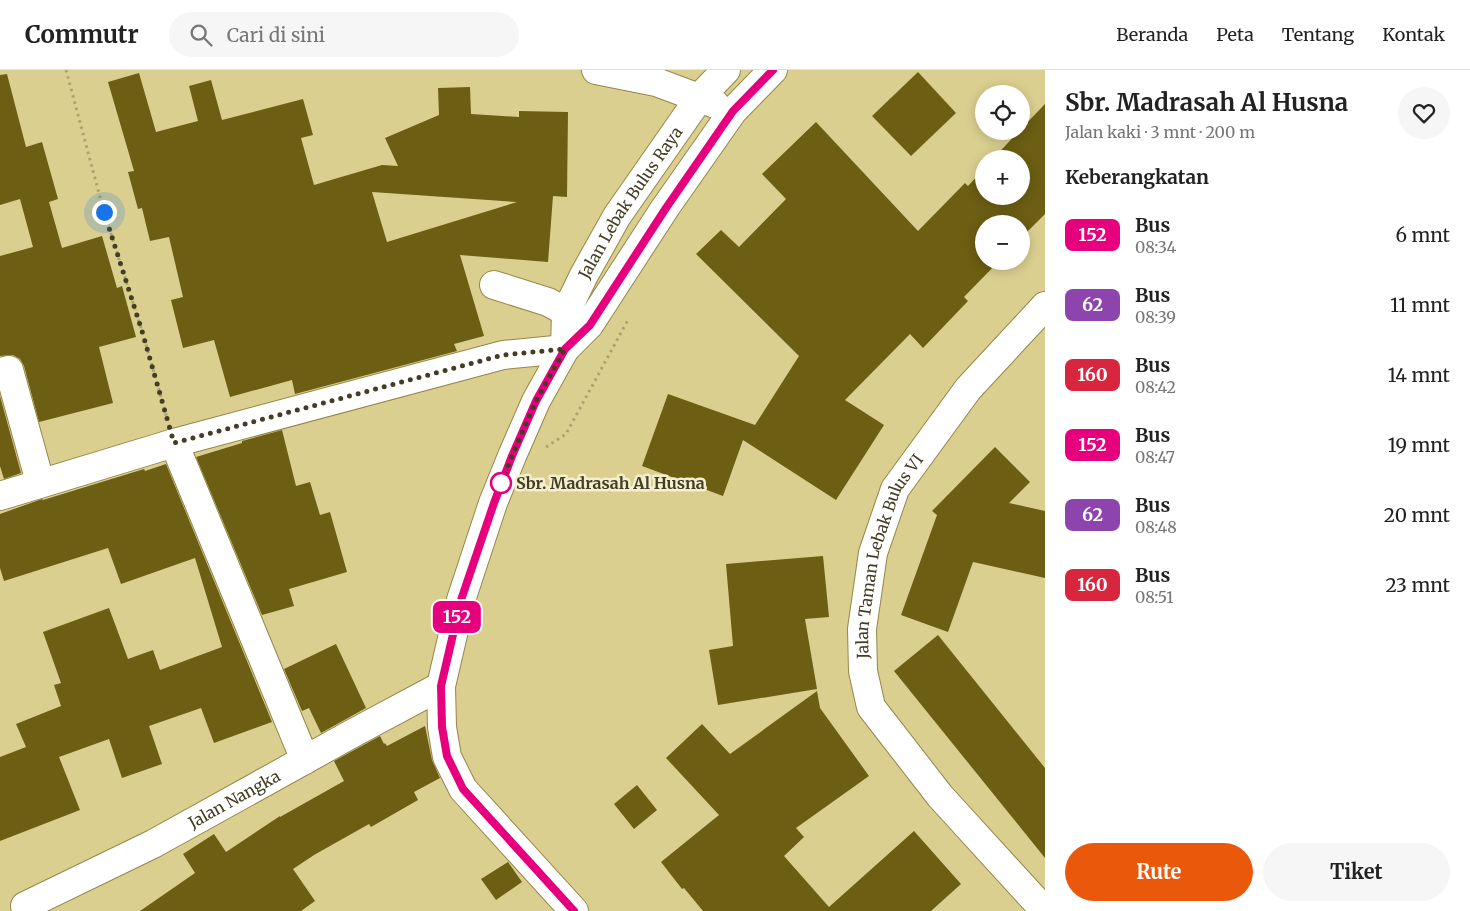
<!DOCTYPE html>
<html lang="id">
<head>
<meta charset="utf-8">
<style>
  body { margin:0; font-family:Merriweather,serif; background:#f6f6f6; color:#222; height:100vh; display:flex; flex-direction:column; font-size:19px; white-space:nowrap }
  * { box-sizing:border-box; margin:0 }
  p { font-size:16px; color:#767676 }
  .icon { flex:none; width:28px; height:28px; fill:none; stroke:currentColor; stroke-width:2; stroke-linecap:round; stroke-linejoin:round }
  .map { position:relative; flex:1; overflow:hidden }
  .drawer { display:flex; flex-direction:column; background:#fff; width:425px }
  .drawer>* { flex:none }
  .badge { padding:0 10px; border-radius:8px; font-size:18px; line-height:32px }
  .tools { position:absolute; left:975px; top:15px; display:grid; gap:10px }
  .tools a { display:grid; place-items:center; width:55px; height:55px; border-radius:50%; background:#fff; box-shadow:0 2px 12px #0003; font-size:25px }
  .you { position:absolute; width:25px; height:25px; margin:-12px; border:4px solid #fff; border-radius:50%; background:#1a73e8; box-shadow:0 0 0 8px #1a73e833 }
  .map>.badge { position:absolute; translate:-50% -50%; box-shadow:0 0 0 2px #fff }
  h2 { padding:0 20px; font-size:19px; line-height:45px }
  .round { display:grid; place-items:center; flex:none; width:52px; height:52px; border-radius:26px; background:#f6f6f6 }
  .head { display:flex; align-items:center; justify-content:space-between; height:85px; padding:0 20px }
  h1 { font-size:24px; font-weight:700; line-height:38px }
  .cta { display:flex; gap:10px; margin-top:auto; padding:10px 20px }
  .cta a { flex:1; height:58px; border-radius:30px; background:#ea580c; color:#fff; font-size:20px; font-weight:700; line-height:58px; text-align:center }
  .cta a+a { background:#f6f6f6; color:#222 }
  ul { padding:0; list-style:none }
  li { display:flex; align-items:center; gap:15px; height:70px; padding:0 20px }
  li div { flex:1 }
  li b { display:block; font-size:19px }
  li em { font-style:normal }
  li .badge { min-width:55px; font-weight:700; text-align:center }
  header { display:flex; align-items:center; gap:30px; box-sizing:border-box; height:70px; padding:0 25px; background:#fff; border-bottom:1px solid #e0e0e0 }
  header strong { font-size:24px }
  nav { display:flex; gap:28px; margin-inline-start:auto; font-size:18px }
  .search { width:350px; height:45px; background:#f6f6f6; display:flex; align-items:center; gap:12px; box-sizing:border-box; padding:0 18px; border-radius:28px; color:#767676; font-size:19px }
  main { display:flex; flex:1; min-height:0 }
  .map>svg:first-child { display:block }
  .building { fill:#6c5e12; fill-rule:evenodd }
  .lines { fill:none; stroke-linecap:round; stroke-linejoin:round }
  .minor-casing { stroke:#93874a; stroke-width:30 }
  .major-casing { stroke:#93874a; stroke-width:30 }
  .path { stroke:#aca26e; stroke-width:3; stroke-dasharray:2.5 4; stroke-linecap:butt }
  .minor { stroke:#fff; stroke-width:28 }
  .major { stroke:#fff; stroke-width:28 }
  .line-casing { stroke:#fff; stroke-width:11 }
  .line { stroke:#e6007e; stroke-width:8 }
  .walk { stroke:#423d23; stroke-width:5; stroke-dasharray:0 9 }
  .stop-dot { fill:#fff; stroke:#e6007e; stroke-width:2.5 }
  .labels { text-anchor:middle; stroke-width:5; stroke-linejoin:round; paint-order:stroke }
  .street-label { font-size:16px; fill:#423d23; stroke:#f5efd0 }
  .stop-label { font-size:16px; font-weight:bold; fill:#423d23; stroke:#f5efd0; text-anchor:start }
</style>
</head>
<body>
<header>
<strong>Commutr</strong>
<div class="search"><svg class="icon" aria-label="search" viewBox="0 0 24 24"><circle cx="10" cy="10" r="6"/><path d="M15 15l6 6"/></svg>Cari di sini</div>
<nav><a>Beranda</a><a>Peta</a><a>Tentang</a><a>Kontak</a></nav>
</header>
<main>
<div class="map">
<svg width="1045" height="841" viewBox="0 0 1045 841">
  <rect width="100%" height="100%" fill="#dbcf90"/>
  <g class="building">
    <path d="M918,2L956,43L911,86L872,46Z"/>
    <path d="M139,3L156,62L198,51L189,16L211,10L222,50L303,29L313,65L301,68L314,115L382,95L398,96L385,68L439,45L438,18L470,17L471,44L519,47V41L568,42L567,127L553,126L548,192L460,185L484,266L454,274L457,281L295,324L292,310L230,327L214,270L183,278L171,230L183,227L169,167L150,171L142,138L138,139L128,102L134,101L108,12ZM372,122L517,132L387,172Z"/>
    <path d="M7,4L26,77L42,72L58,129L49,132L62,178L102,166L117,218L122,216L136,267L99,277L113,333L39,352L24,296L20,289L13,285L0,286V186L33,177L20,129L0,135V5Z"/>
    <path d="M1045,34V144L1021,168V154H984V191H999L964,227L968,231L923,278L910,264L845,330L884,355L836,430L743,370L723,426L642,396L668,324L755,355L799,286L696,184L721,160L739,177L786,129L762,104L816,52L918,161L965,113L968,116L984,99V126H1021V89H993L1019,61H1021V59Z"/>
    <path d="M0,326L21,403L4,409L0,396Z"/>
    <path d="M282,360L296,416L310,412L320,445L330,442L347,502L289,519L294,536L262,545L196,387L242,373V371Z"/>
    <path d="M995,377L1030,412L1009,433L1045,441V508L973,492L948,562L901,545L937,445L932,441Z"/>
    <path d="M166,394L272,652L214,673L201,638L149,656L162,694L122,708L109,669L59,687L80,740L0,771V687L26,677L16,654L61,636L54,615L61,613L43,562L109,538L128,589L153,580L160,600L222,577L195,488L121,514L108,478L4,511L0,498V444L42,429L43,430L144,399L145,401Z"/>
    <path d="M823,486L829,547L805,549L817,619L718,635L709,580L733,576L726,494Z"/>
    <path d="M938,565L1045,698V788L894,601Z"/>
    <path d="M336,574L366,638L321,663L309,638L302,641L284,599Z"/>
    <path d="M817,621L820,638L869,706L796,758L804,767L784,786L829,837L914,761L961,814L931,841H703L684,818L682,819L661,792L719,745L666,688L702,654L730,684Z"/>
    <path d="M425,656L432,690L440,708L414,722L418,730L371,757L369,754L314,785L293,799L315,831L301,841H140L195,803L183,784L214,764L226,782L280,746V747L344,711L334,691L380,666L384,674L385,673L387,676Z"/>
    <path d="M637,715L657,740L634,759L614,734Z"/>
    <path d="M508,792L522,812L496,830L481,809Z"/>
  </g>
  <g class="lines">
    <g class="minor-casing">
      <g id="minor">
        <path d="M494,215L548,232L587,253"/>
        <path d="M0,302L9,300L40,412"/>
        <path d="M174,373L305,690"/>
        <path d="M0,426L174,373L503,285L565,279"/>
        <path id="s1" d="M25,836L153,774L355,662L441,616"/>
        <path id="s2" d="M1045,841L940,726L871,637L863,601L862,559L873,483L895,419L968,319L1045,236"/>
      </g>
    </g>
    <g class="major-casing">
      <g id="major">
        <path d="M596,0L656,12L715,34"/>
        <path id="s3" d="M565,279L566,242L584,205L617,146L700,27L726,0"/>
        <path d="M574,841L463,719L447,687L442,657L441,616L461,530L493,433L512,386L536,331L565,279L589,255L665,138L733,41L773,0"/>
      </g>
    </g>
    <g class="path">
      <path d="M66,0L104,142L142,261L167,348"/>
      <path d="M546,377L566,364L629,248"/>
    </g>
    <use href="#minor" class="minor"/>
    <use href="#major" class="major"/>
  </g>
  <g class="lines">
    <g class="line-casing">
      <path id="line" d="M574,841L463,719L447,686L442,657L441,616L461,530L494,433L512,386L536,331L565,279L590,255L666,138L733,41L773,0"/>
    </g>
    <use href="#line" class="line"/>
    <path class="walk" d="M104,142L142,261L174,373L503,285L565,279L536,331L512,386L500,417L501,413"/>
  </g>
  <circle class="stop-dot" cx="501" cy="413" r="10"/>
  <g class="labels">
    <g class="street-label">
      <text dy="6" stroke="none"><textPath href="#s3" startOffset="164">Jalan Lebak Bulus Raya</textPath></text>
      <text dy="6" stroke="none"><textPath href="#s2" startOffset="425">Jalan Taman Lebak Bulus VI</textPath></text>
      <text dy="6" stroke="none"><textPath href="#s1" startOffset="235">Jalan Nangka</textPath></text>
    </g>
    <g class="stop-label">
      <text x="516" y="419">Sbr. Madrasah Al Husna</text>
    </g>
  </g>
</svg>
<div class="tools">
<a><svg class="icon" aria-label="locate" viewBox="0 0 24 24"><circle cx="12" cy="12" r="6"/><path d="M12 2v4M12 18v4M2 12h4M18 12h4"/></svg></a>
<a>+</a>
<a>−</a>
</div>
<div class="you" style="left:104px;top:142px"></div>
<b class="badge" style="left:457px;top:547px;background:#e6007e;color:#fff">152</b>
</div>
<section class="drawer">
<div class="head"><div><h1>Sbr. Madrasah Al Husna</h1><p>Jalan kaki · 3 mnt · 200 m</p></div><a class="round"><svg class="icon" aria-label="heart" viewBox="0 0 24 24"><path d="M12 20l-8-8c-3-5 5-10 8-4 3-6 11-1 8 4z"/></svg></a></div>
<h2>Keberangkatan</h2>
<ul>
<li><span class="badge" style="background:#e6007e;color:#fff">152</span><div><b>Bus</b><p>08:34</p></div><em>6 mnt</em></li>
<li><span class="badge" style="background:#8e44ad;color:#fff">62</span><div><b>Bus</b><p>08:39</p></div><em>11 mnt</em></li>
<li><span class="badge" style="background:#d7263d;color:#fff">160</span><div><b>Bus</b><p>08:42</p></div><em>14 mnt</em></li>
<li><span class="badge" style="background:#e6007e;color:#fff">152</span><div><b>Bus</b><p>08:47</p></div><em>19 mnt</em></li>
<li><span class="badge" style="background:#8e44ad;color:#fff">62</span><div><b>Bus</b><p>08:48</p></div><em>20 mnt</em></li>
<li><span class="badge" style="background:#d7263d;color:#fff">160</span><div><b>Bus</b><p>08:51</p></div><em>23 mnt</em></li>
</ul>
<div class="cta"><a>Rute</a><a>Tiket</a></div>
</section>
</main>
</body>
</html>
